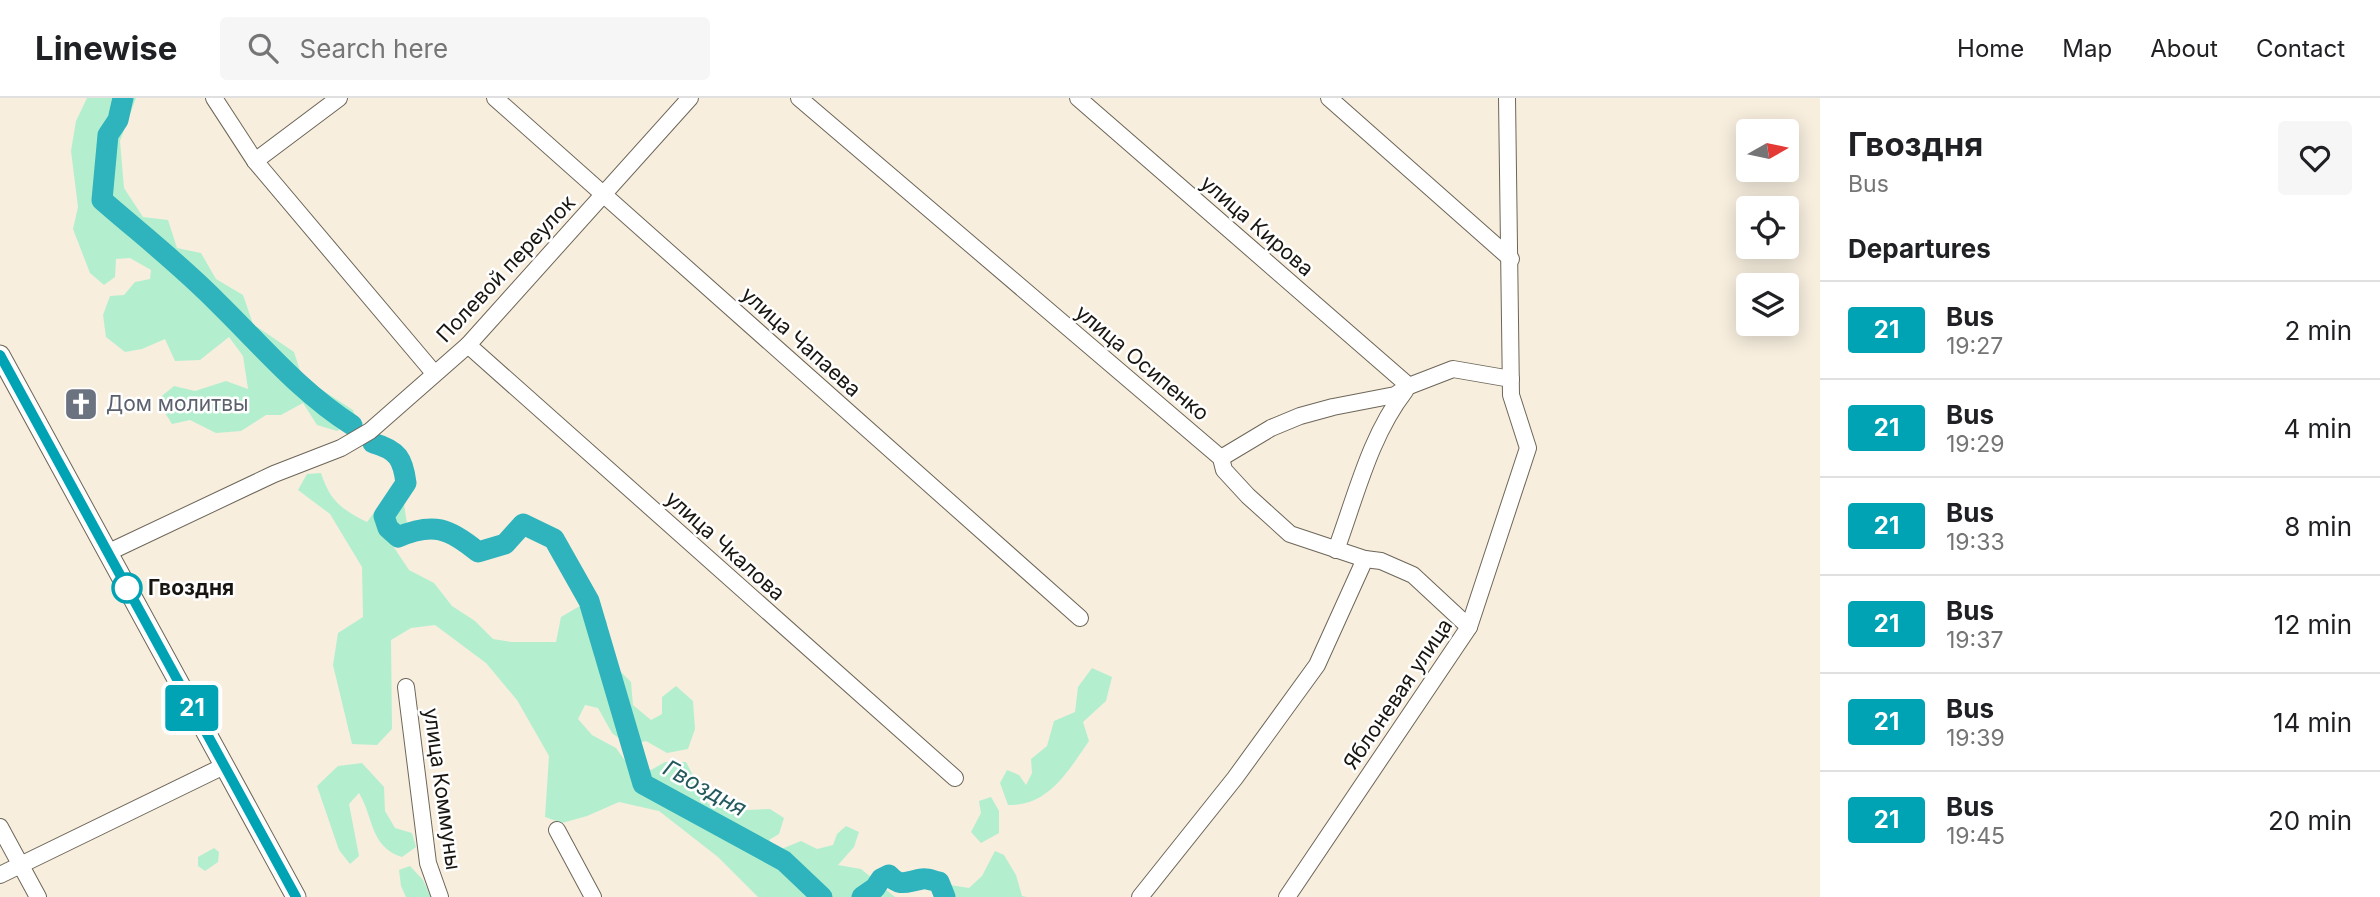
<!DOCTYPE html>
<html lang="en">
<head>
<meta charset="utf-8">
<style>
  body { margin:0; font-family:Inter,sans-serif; background:#f6f6f6; color:#202124; height:100vh; display:flex; flex-direction:column; font-size:26px; white-space:nowrap }
  * { box-sizing:border-box; margin:0 }
  p { font-size:23px; color:#757577 }
  .icon { flex:none; width:38px; height:38px; fill:none; stroke:currentColor; stroke-width:2; stroke-linecap:round; stroke-linejoin:round }
  .map { position:relative; flex:1; overflow:hidden }
  .sheet { display:flex; flex-direction:column; background:#fff; width:560px }
  .sheet>* { flex:none }
  .badge { padding:0 14px; border-radius:5px; font-size:24px; line-height:46px }
  .needle { width:46px; rotate:81deg }
  .controls { position:absolute; left:1736px; top:21px; display:grid; gap:14px }
  .controls a { display:grid; place-items:center; width:63px; height:63px; border-radius:7px; background:#fff; box-shadow:0 4px 18px #0003; font-size:35px }
  .map>.badge { position:absolute; translate:-50% -50%; box-shadow:0 0 0 4px #fff }
  h2 { padding:0 28px; font-size:26px; line-height:63px }
  .round { display:grid; place-items:center; flex:none; width:74px; height:74px; border-radius:7px; background:#f6f6f6 }
  .headline { display:flex; align-items:center; justify-content:space-between; height:119px; padding:0 28px }
  h1 { font-size:33px; font-weight:700; line-height:52px }
  ul { padding:0; list-style:none }
  li { display:flex; align-items:center; gap:21px; height:98px; padding:0 28px; border-top:2px solid #e0e0e0 }
  li div { flex:1 }
  li b { display:block; font-size:26px }
  li em { font-style:normal }
  li .badge { min-width:77px; font-weight:700; text-align:center }
  header { display:flex; align-items:center; gap:42px; box-sizing:border-box; height:98px; padding:0 35px; background:#fff; border-bottom:2px solid #e0e0e0 }
  header strong { font-size:33px }
  nav { display:flex; gap:38px; margin-inline-start:auto; font-size:24px }
  .search { width:490px; height:63px; background:#f6f6f6; display:flex; align-items:center; gap:18px; box-sizing:border-box; padding:0 24px; border-radius:7px; color:#757577; font-size:26px }
  main { display:flex; flex:1; min-height:0 }
  .map>svg:first-child { display:block }
  .green { fill:#b3efcf }
  .lines { fill:none; stroke-linecap:round; stroke-linejoin:round }
  .river { stroke:#2fb3bc; stroke-width:21 }
  .minor-casing { stroke:#6d6658; stroke-width:18 }
  .major-casing { stroke:#6d6658; stroke-width:21 }
  .minor { stroke:#fff; stroke-width:16 }
  .major { stroke:#fff; stroke-width:19 }
  .line-casing { stroke:#fff; stroke-width:16 }
  .line { stroke:#00a3b4; stroke-width:10 }
  .stop-dot { fill:#fff; stroke:#00a3b4; stroke-width:3.5 }
  .labels { text-anchor:middle; stroke-width:5; stroke-linejoin:round; paint-order:stroke }
  .street-label { font-size:21px; fill:#191611; stroke:#fff }
  .worship-label { font-size:21px; fill:#5b616d; stroke:#fff; text-anchor:start }
  .stop-label { font-size:21px; font-weight:bold; fill:#191611; stroke:#fff; text-anchor:start }
  .water-label { font-size:23px; font-style:italic; fill:#24595d; stroke:#fff }
</style>
</head>
<body>
<header>
<strong>Linewise</strong>
<div class="search"><svg class="icon" aria-label="search" viewBox="0 0 24 24"><circle cx="10" cy="10" r="6"/><path d="M15 15l6 6"/></svg>Search here</div>
<nav><a>Home</a><a>Map</a><a>About</a><a>Contact</a></nav>
</header>
<main>
<div class="map">
<svg width="1820" height="799" viewBox="0 0 1820 799">
  <rect width="100%" height="100%" fill="#f7eede"/>
  <g class="green">
    <path d="M87,0H136L120,43L124,90L143,119L168,122L177,150L201,155L216,181L243,197L253,226L294,254L302,279L353,312L356,321L337,333L317,327L303,305L281,317H266L241,333L216,335L190,322L172,326L157,302L174,288L195,293L226,283L248,291L243,258L229,239L200,262L175,263L165,241L142,251L125,254L106,239L103,217L110,198L124,197L135,184L150,181L151,172L130,160L116,161L115,179L104,187L90,175L73,131L78,109L71,53L76,23Z"/>
    <path d="M321,375C330,403 341,411 367,424L384,401L404,406L407,426L393,448L409,472L434,485L452,508L475,523L493,541L511,544H556L561,519L578,509L599,508L607,525L593,545L595,562L616,569L631,584L633,607L651,622L662,616V599L676,588L693,603L695,631L688,651L667,655L646,643L628,647L612,635L598,610L585,607L578,621L592,637L616,650L626,664L651,672L665,664H686L708,706L747,712L770,711L784,720L779,736L769,742L779,752L801,743L817,751L833,747L837,736L846,728L859,734L854,749L838,767L861,771L895,799H758L718,759L659,713L619,704L587,718L562,725L545,719L549,658L517,602L486,565L435,527L411,530L391,542L392,631L377,647L352,646L333,567L338,535L363,519L362,469L330,416L298,392L307,376Z"/>
    <path d="M1092,570L1112,579L1106,603L1083,624L1089,643C1068,673 1049,708 1008,707L1000,685L1007,672L1019,677L1026,687L1032,675L1031,661L1047,648L1054,623L1075,614L1078,589Z"/>
    <path d="M362,665L384,689L385,713L395,730L412,735L416,749L402,759C370,749 374,720 359,695L349,706L359,758L350,766L339,752L317,688L338,668Z"/>
    <path d="M991,699L999,713V735L981,745L971,734L981,715L979,703Z"/>
    <path d="M214,750L219,754L218,764L205,773L198,768V759Z"/>
    <path d="M995,753L1004,757L1016,777L1022,798L1027,799H939V795L950,787L969,790L982,778Z"/>
    <path d="M410,768L423,782L431,799H406L401,788L399,772Z"/>
  </g>
  <g class="lines">
    <g class="river">
      <path d="M123,0L118,22L108,37L102,102C141,136 182,168 218,205C262,248 300,294 352,327"/>
      <path d="M373,345C398,352 403,361 406,385L384,418L388,430L398,439C433,424 449,430 478,454L505,446L523,426L554,441L589,503L643,686L784,763L822,799"/>
      <path d="M862,799L875,790L881,781L889,777C900,790 908,783 922,781C927,780 934,783 939,784L945,799"/>
    </g>
    <g class="minor-casing">
      <g id="minor">
        <path d="M214,0L255,63L434,275"/>
        <path d="M495,0L1080,520"/>
        <path d="M799,0L1221,360L1224,372L1248,398L1290,436L1365,461L1381,463L1413,477L1469,529"/>
        <path d="M1078,0L1409,288"/>
        <path d="M1329,0L1511,161"/>
        <path d="M255,63L339,0"/>
        <path d="M468,247L955,680"/>
        <path d="M1221,360L1271,330L1300,318L1333,309L1395,297L1409,288L1453,271L1511,281"/>
        <path d="M1336,452C1356,398 1370,338 1405,293"/>
        <path d="M107,455L274,376L341,350L370,333L468,247L690,0"/>
        <path d="M406,589L428,765L440,799"/>
        <path d="M0,729L38,799"/>
        <path d="M557,732L593,799"/>
        <path d="M0,777L224,668"/>
        <path d="M1140,799L1235,680L1317,567L1365,461"/>
        <path d="M1287,799L1469,529L1528,350L1511,297L1507,0"/>
      </g>
    </g>
    <g class="major-casing">
      <path id="major" d="M0,257L296,799"/>
    </g>
    <use href="#minor" class="minor"/>
    <use href="#major" class="major"/>
  </g>
  <g class="lines">
    <g class="line-casing">
      <path id="line" d="M0,257L296,799"/>
    </g>
    <use href="#line" class="line"/>
  </g>
  <defs>
    <g id="church-square" transform="scale(1.75)"><rect x="-9" y="-9" width="18" height="18" rx="4" fill="#6b7280" stroke="#fff"/><path d="M-1.2-6h2.4v3.5h3.3v2.4h-3.3V6h-2.4V-.1h-3.3v-2.4h3.3Z" fill="#fff"/></g>
  </defs>
  <g fill-rule="evenodd">
    <use href="#church-square" x="81" y="306"/>
  </g>
  <circle class="stop-dot" cx="127" cy="490" r="14"/>
  <g class="labels">
    <g class="street-label">
      <text transform="translate(1257 128) rotate(41)" y="7">улица Кирова</text>
      <text transform="translate(506 171) rotate(-47)" y="7">Полевой переулок</text>
      <text transform="translate(801 244) rotate(42)" y="7">улица Чапаева</text>
      <text transform="translate(1142 265) rotate(40)" y="7">улица Осипенко</text>
      <text transform="translate(725 448) rotate(42)" y="7">улица Чкалова</text>
      <text transform="translate(1398 596) rotate(-56)" y="7">Яблоневая улица</text>
      <text transform="translate(442 691) rotate(82)" y="7">улица Коммуны</text>
    </g>
    <g class="worship-label">
      <text x="106" y="313">Дом молитвы</text>
    </g>
    <g class="stop-label">
      <text x="148" y="497">Гвоздня</text>
    </g>
    <g class="water-label">
      <text transform="translate(705 690) rotate(29)" y="8">Гвоздня</text>
    </g>
  </g>
</svg>
<div class="controls">
<a><svg class="needle" viewBox="-14 -14 28 28"><path d="M0-13l5 13h-10z" fill="#e53935"/><path d="M0 13l5-13h-10z" fill="#757577"/></svg></a>
<a><svg class="icon" aria-label="locate" viewBox="0 0 24 24"><circle cx="12" cy="12" r="6"/><path d="M12 2v4M12 18v4M2 12h4M18 12h4"/></svg></a>
<a><svg class="icon" aria-label="layers" viewBox="0 0 24 24"><path d="M12 4l9 5-9 5-9-5zM3 14l9 5 9-5"/></svg></a>
</div>
<b class="badge" style="left:192px;top:610px;background:#00a3b4;color:#fff">21</b>
</div>
<section class="sheet">
<div class="headline"><div><h1>Гвоздня</h1><p>Bus</p></div><a class="round"><svg class="icon" aria-label="heart" viewBox="0 0 24 24"><path d="M12 20l-8-8c-3-5 5-10 8-4 3-6 11-1 8 4z"/></svg></a></div>
<h2>Departures</h2>
<ul>
<li><span class="badge" style="background:#00a3b4;color:#fff">21</span><div><b>Bus</b><p>19:27</p></div><em>2 min</em></li>
<li><span class="badge" style="background:#00a3b4;color:#fff">21</span><div><b>Bus</b><p>19:29</p></div><em>4 min</em></li>
<li><span class="badge" style="background:#00a3b4;color:#fff">21</span><div><b>Bus</b><p>19:33</p></div><em>8 min</em></li>
<li><span class="badge" style="background:#00a3b4;color:#fff">21</span><div><b>Bus</b><p>19:37</p></div><em>12 min</em></li>
<li><span class="badge" style="background:#00a3b4;color:#fff">21</span><div><b>Bus</b><p>19:39</p></div><em>14 min</em></li>
<li><span class="badge" style="background:#00a3b4;color:#fff">21</span><div><b>Bus</b><p>19:45</p></div><em>20 min</em></li>
</ul>
</section>
</main>
</body>
</html>
